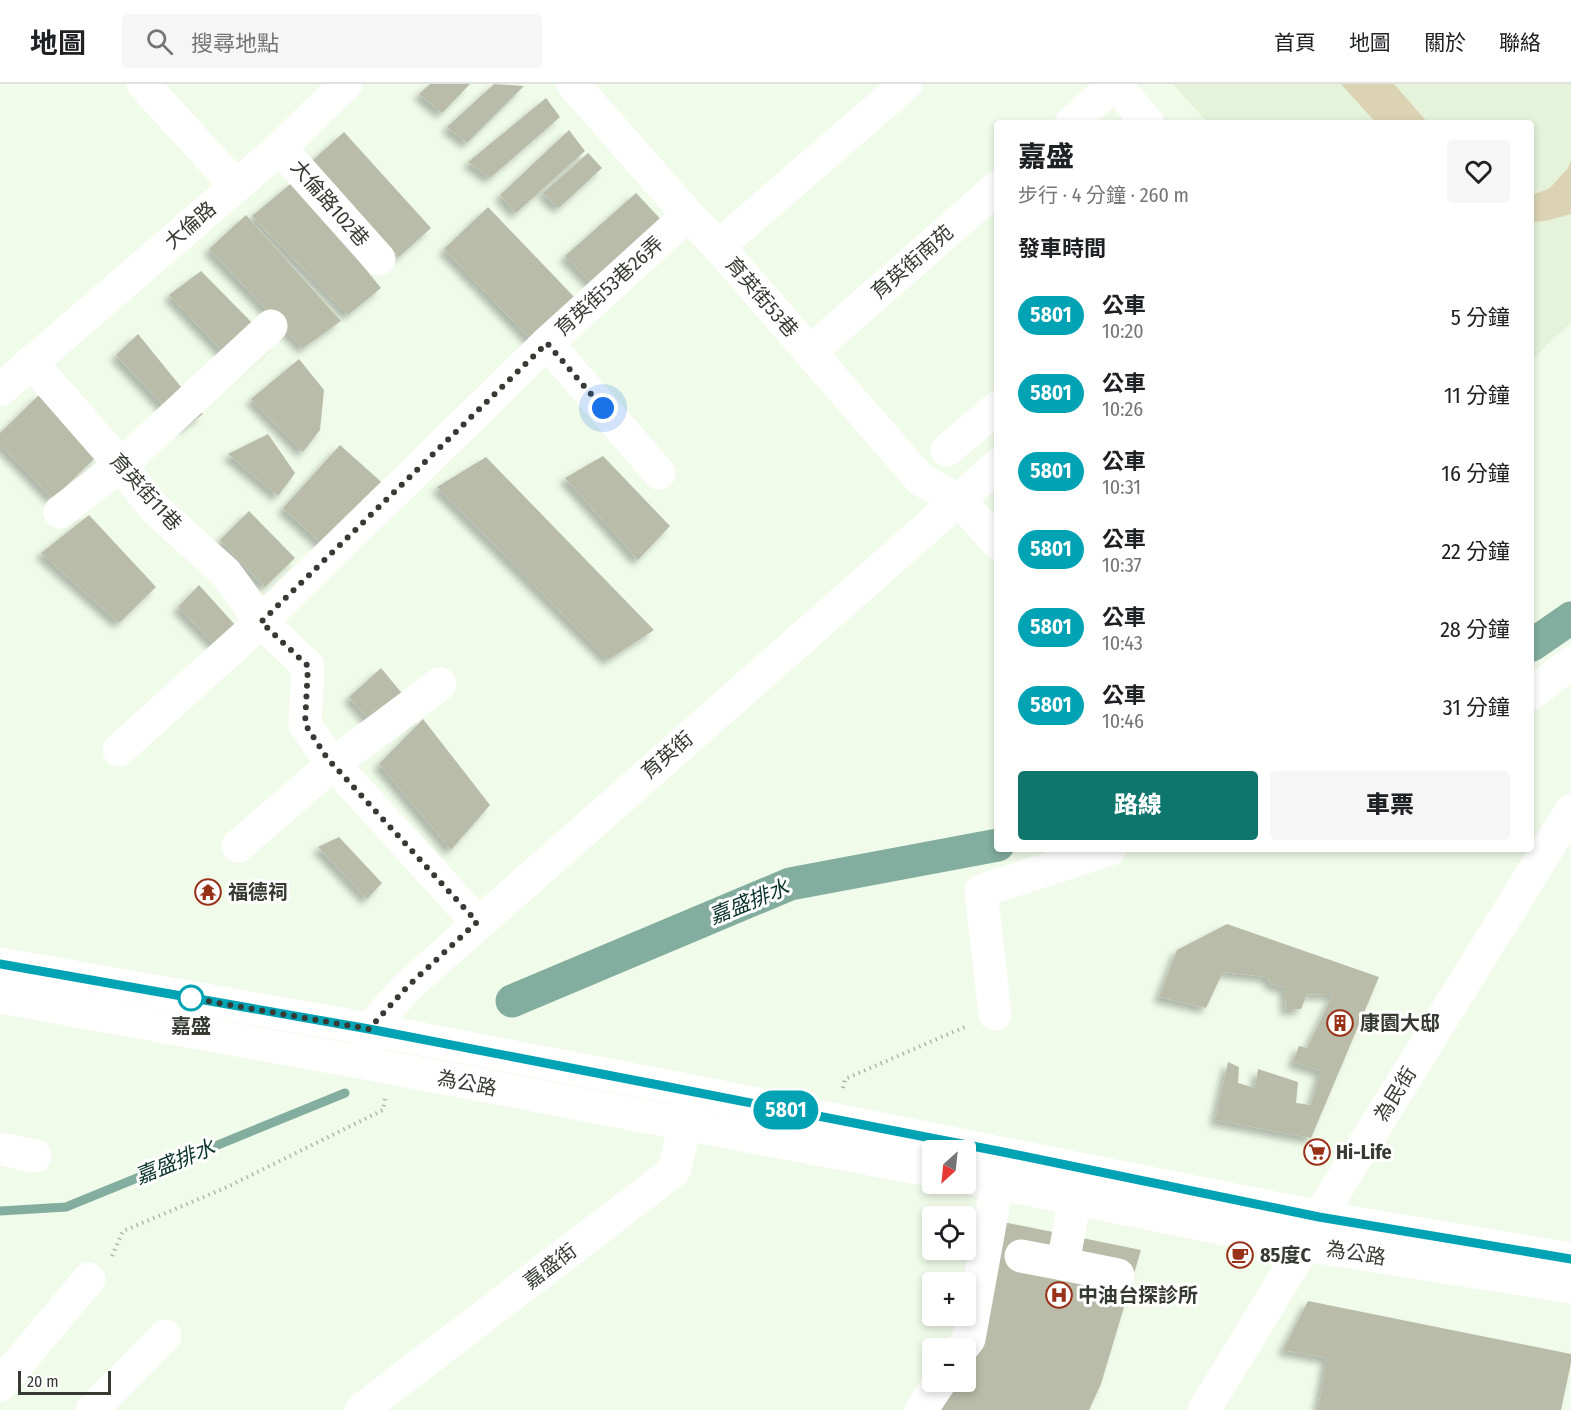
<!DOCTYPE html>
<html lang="zh-TW">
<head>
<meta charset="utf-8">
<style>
  body { margin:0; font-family:"Fira Sans Condensed","Noto Sans TC",sans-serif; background:#f6f6f6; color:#202124; height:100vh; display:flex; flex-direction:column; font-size:22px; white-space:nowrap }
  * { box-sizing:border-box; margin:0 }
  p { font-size:20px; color:#757577 }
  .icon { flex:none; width:33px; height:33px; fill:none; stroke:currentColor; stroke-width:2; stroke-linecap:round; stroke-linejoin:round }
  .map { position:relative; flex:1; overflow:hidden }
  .side { position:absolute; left:994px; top:36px; width:540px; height:732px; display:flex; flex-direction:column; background:#fff; border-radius:6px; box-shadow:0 3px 9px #0003 }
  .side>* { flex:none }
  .badge { padding:0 12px; border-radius:20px; font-size:21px; line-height:39px }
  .needle { width:39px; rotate:207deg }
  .fabs { position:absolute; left:922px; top:1056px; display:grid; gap:12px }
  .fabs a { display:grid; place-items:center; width:54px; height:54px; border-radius:6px; background:#fff; box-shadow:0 3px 9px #0003; font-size:30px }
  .scale { position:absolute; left:18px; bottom:15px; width:93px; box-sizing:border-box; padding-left:6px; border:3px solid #363a33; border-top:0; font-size:16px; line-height:21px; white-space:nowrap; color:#363a33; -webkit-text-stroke:4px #fff; paint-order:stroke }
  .you { position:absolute; width:30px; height:30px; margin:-15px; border:4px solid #fff; border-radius:50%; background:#1a73e8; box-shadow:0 0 0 9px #1a73e833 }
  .map>.badge { position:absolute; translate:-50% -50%; box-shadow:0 0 0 3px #fff }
  h2 { padding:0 24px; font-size:22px; line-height:54px }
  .round { display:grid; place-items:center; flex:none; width:63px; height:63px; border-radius:6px; background:#f6f6f6 }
  .head { display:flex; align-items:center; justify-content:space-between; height:102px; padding:0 24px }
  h1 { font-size:28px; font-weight:800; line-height:45px }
  .button { display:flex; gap:12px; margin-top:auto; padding:12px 24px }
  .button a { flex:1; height:69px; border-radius:6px; background:#0f766e; color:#fff; font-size:24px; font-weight:800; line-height:69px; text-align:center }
  .button a+a { background:#f6f6f6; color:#202124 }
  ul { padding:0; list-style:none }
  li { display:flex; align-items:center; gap:18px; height:78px; padding:0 24px }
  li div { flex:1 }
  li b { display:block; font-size:22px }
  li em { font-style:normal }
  li .badge { min-width:66px; font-weight:700; text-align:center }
  header { display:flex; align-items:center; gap:36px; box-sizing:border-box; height:84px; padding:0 30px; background:#fff; border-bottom:2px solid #e0e0e0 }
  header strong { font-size:28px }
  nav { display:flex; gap:33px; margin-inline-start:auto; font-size:21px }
  .search { width:420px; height:54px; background:#f6f6f6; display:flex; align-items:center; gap:15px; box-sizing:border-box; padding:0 21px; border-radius:6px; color:#757577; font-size:22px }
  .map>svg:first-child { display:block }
  .built { fill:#e4f3da }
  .green { fill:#dcd3b4 }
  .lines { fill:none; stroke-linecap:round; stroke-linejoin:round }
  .stream { stroke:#82ad9f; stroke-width:9 }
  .canal { stroke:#82ad9f; stroke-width:33 }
  .building { fill:#b9bca8; filter:url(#shadow) }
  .path { stroke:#aeb6a8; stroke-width:4; stroke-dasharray:1.5 4.5; stroke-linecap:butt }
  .minor { stroke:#fff; stroke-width:33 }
  .line-casing { stroke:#fff; stroke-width:14 }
  .line { stroke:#00a3b4; stroke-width:9 }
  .walk { stroke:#363a33; stroke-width:6; stroke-dasharray:0 10.8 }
  .stop-dot { fill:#fff; stroke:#00a3b4; stroke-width:3 }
  .labels { text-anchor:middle; stroke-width:6; stroke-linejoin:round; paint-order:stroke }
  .street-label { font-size:20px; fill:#363a33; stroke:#fff }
  .poi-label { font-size:20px; font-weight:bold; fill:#363a33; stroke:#fff; text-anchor:start }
  .stop-label { font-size:20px; font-weight:bold; fill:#363a33; stroke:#fff }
  .water-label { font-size:21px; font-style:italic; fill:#0a3329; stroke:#fff }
</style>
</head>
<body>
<header>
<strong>地圖</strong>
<div class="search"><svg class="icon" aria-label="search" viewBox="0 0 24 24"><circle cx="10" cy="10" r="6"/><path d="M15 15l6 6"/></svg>搜尋地點</div>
<nav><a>首頁</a><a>地圖</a><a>關於</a><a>聯絡</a></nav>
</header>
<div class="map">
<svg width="1571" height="1326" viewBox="0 0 1571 1326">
  <defs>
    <filter id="shadow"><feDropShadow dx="-5.5" dy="5.5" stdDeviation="3" flood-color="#0004"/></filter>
  </defs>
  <rect width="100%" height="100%" fill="#f0fbe9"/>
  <path class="built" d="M1173,0H1571V239L1532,275V39H1208Z"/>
  <g class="green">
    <path d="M1341,0H1394L1428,39H1376Z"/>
    <path d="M1571,76V130L1546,137L1532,138V111L1550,104L1568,84Z"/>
  </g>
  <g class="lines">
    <path class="stream" d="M0,1127L66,1123L345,1009"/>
    <g class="canal">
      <path d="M1532,561L1571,534"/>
      <path d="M512,917L790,800L998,761"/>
    </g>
  </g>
  <g class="building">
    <path d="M430,0H470L442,29L419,10Z"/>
    <path d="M494,0L524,2L467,59L447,43Z"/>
    <path d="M546,14L560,33L490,94L468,78Z"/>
    <path d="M569,46L585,67L516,129L500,111Z"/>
    <path d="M344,48L431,144L399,173L313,76Z"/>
    <path d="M588,69L602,84L559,124L543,109Z"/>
    <path d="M294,97L381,204L348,231L252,132Z"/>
    <path d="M636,109L668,143L600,208L565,172Z"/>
    <path d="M488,123L579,218L535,260L444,165Z"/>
    <path d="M246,131L341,237L303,264L209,165Z"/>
    <path d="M201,187L272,259L241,287L169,211Z"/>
    <path d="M138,250L203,330L184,344L116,271Z"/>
    <path d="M299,275L324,306L320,346L303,368L251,315Z"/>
    <path d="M40,310L99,370L53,415L0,360V349Z"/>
    <path d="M268,350L295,389L278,412L228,370Z"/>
    <path d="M340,361L388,404L323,461L283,424Z"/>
    <path d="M603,372L670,442L638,476L565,394Z"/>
    <path d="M486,373L654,546L608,576L437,403Z"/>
    <path d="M249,427L295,474L265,503L220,456Z"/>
    <path d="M89,431L156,503L119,539L41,469Z"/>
    <path d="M199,501L236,542L216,562L178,523Z"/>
    <path d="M381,584L410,619L381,649L349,613Z"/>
    <path d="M423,635L490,721L451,766L379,680Z"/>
    <path d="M339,753L382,799L367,815L318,763Z"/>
    <path d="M1227,840L1379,893L1311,1054L1215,1036L1228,978L1239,983L1238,999L1255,1004L1258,985L1298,998L1296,1019L1311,1021L1321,987L1293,978L1299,962L1307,964L1333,911L1307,910L1301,925L1286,926L1285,904L1271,900L1267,893L1223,888L1206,924L1159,913L1177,866Z"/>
    <path d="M1003,1138L1141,1166L1101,1300L1089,1326H941L957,1298H966V1282L981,1256Z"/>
    <path d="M1308,1217L1571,1270V1279L1561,1326H1318L1327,1274L1283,1266Z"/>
  </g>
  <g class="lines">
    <g class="path">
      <path d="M843,1004L845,995L967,942"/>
      <path d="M112,1172L123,1147L225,1104L383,1026L385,1015"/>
    </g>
    <g class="minor">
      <path d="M143,0L236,102"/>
      <path d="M573,0L688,131L717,161L921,396L959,416L998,459"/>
      <path d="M1115,0L1148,39"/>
      <path d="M1071,39L1115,0"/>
      <path d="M280,64L379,175"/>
      <path d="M735,148L906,0"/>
      <path d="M826,254L998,103"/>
      <path d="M547,259L659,389"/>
      <path d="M31,278L121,381L154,424L226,489L261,538L308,582L305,640L327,673L477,838"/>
      <path d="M0,306L280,64L346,0"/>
      <path d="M947,366L998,323"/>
      <path d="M60,428L121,381L271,242"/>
      <path d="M1532,609L1571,579"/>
      <path d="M119,666L261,538L547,259L688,131"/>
      <path d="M238,762L333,680L440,600"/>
      <path d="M0,880L369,945L692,1007L1319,1133L1571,1175"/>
      <path d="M0,913L365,979L933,1087"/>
      <path d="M995,930L981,807L1110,765"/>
      <path d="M367,963L369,945L408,902L998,381"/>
      <path d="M0,1065L35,1072"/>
      <path d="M966,1093L1305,1161L1571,1203"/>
      <path d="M1075,1114L1063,1180L1118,1191"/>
      <path d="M1021,1172L1063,1180"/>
      <path d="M962,1264L969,1255L1001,1079"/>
      <path d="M0,1301L89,1195"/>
      <path d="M92,1326L165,1252"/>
      <path d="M361,1326L674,1087L690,1019"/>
      <path d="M921,1326L940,1298"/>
      <path d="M1204,1326L1305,1161L1319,1133L1571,727"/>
    </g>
  </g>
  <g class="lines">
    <g class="line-casing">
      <path id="line" d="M0,880L369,945L669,1003L1003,1068L1319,1133L1571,1175"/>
    </g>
    <use href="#line" class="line"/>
    <path class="walk" d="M191,914L184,913L369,945L408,902L477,838L327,674L305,640L308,582L261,538L547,259L603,324"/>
  </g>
  <defs>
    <g id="temple-ring" transform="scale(1.35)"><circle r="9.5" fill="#fff" stroke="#993118" stroke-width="1.5"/><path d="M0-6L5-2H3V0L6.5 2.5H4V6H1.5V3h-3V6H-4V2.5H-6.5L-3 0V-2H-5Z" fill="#993118"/></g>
    <g id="building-ring" transform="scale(1.35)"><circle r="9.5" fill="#fff" stroke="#993118" stroke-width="1.5"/><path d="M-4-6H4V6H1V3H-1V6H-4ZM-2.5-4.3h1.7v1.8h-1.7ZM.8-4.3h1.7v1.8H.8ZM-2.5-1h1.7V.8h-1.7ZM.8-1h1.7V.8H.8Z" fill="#993118"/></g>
    <g id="supermarket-ring" transform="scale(1.35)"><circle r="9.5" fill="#fff" stroke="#993118" stroke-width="1.5"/><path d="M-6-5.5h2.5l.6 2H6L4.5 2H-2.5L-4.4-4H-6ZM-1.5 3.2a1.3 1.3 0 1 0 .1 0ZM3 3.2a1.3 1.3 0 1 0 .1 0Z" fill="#993118"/></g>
    <g id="cafe-ring" transform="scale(1.35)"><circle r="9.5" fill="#fff" stroke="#993118" stroke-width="1.5"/><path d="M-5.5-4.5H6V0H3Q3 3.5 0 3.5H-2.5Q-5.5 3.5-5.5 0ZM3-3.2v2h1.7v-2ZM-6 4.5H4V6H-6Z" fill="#993118"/></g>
    <g id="hospital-ring" transform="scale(1.35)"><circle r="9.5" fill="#fff" stroke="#993118" stroke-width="1.5"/><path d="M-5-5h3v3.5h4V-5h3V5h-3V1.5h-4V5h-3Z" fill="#993118"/></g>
  </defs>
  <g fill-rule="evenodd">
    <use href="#temple-ring" x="208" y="808"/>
    <use href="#building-ring" x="1340" y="939"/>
    <use href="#supermarket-ring" x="1317" y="1068"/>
    <use href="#cafe-ring" x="1240" y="1171"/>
    <use href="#hospital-ring" x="1059" y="1211"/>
  </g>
  <circle class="stop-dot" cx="191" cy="914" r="12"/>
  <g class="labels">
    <g class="street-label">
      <text transform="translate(330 119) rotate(49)" y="7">大倫路102巷</text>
      <text transform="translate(190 141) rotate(-41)" y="7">大倫路</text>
      <text transform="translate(912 178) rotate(-41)" y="7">育英街南苑</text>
      <text transform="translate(609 202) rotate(-42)" y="7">育英街53巷26弄</text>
      <text transform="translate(762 213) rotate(49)" y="7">育英街53巷</text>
      <text transform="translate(146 408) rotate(48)" y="7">育英街11巷</text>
      <text transform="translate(667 671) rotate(-41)" y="7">育英街</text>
      <text transform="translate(467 999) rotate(11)" y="7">為公路</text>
      <text transform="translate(1395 1010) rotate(-58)" y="7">為民街</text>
      <text transform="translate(1356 1169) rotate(9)" y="7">為公路</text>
      <text transform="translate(550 1182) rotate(-37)" y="7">嘉盛街</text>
    </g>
    <g class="poi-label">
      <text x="228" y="815">福德祠</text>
      <text x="1360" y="946">康園大邸</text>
      <text x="1336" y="1075">Hi-Life</text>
      <text x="1260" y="1178">85度C</text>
      <text x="1078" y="1218">中油台探診所</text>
    </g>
    <g class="stop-label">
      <text x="191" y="949">嘉盛</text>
    </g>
    <g class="water-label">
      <text transform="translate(749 818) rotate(-22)" y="7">嘉盛排水</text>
      <text transform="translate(175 1078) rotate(-22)" y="7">嘉盛排水</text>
    </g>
  </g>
</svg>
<div class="fabs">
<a><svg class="needle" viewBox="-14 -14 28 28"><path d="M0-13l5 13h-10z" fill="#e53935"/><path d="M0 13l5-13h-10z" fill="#757577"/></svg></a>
<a><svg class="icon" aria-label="locate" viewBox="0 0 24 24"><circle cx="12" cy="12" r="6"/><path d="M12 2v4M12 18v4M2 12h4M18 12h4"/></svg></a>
<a>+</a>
<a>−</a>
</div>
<div class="scale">20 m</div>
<div class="you" style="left:603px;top:324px"></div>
<b class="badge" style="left:786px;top:1026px;background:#00a3b4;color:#fff">5801</b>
<section class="side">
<div class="head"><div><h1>嘉盛</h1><p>步行 · 4 分鐘 · 260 m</p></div><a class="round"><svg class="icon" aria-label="heart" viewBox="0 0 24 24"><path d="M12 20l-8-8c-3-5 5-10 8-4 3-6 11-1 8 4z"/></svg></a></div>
<h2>發車時間</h2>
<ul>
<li><span class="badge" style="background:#00a3b4;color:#fff">5801</span><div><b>公車</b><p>10:20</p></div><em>5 分鐘</em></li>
<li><span class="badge" style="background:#00a3b4;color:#fff">5801</span><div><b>公車</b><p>10:26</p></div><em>11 分鐘</em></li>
<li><span class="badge" style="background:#00a3b4;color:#fff">5801</span><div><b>公車</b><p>10:31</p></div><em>16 分鐘</em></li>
<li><span class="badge" style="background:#00a3b4;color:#fff">5801</span><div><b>公車</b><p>10:37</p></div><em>22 分鐘</em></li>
<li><span class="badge" style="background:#00a3b4;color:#fff">5801</span><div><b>公車</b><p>10:43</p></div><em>28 分鐘</em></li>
<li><span class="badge" style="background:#00a3b4;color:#fff">5801</span><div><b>公車</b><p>10:46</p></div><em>31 分鐘</em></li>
</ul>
<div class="button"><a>路線</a><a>車票</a></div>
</section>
</div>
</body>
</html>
